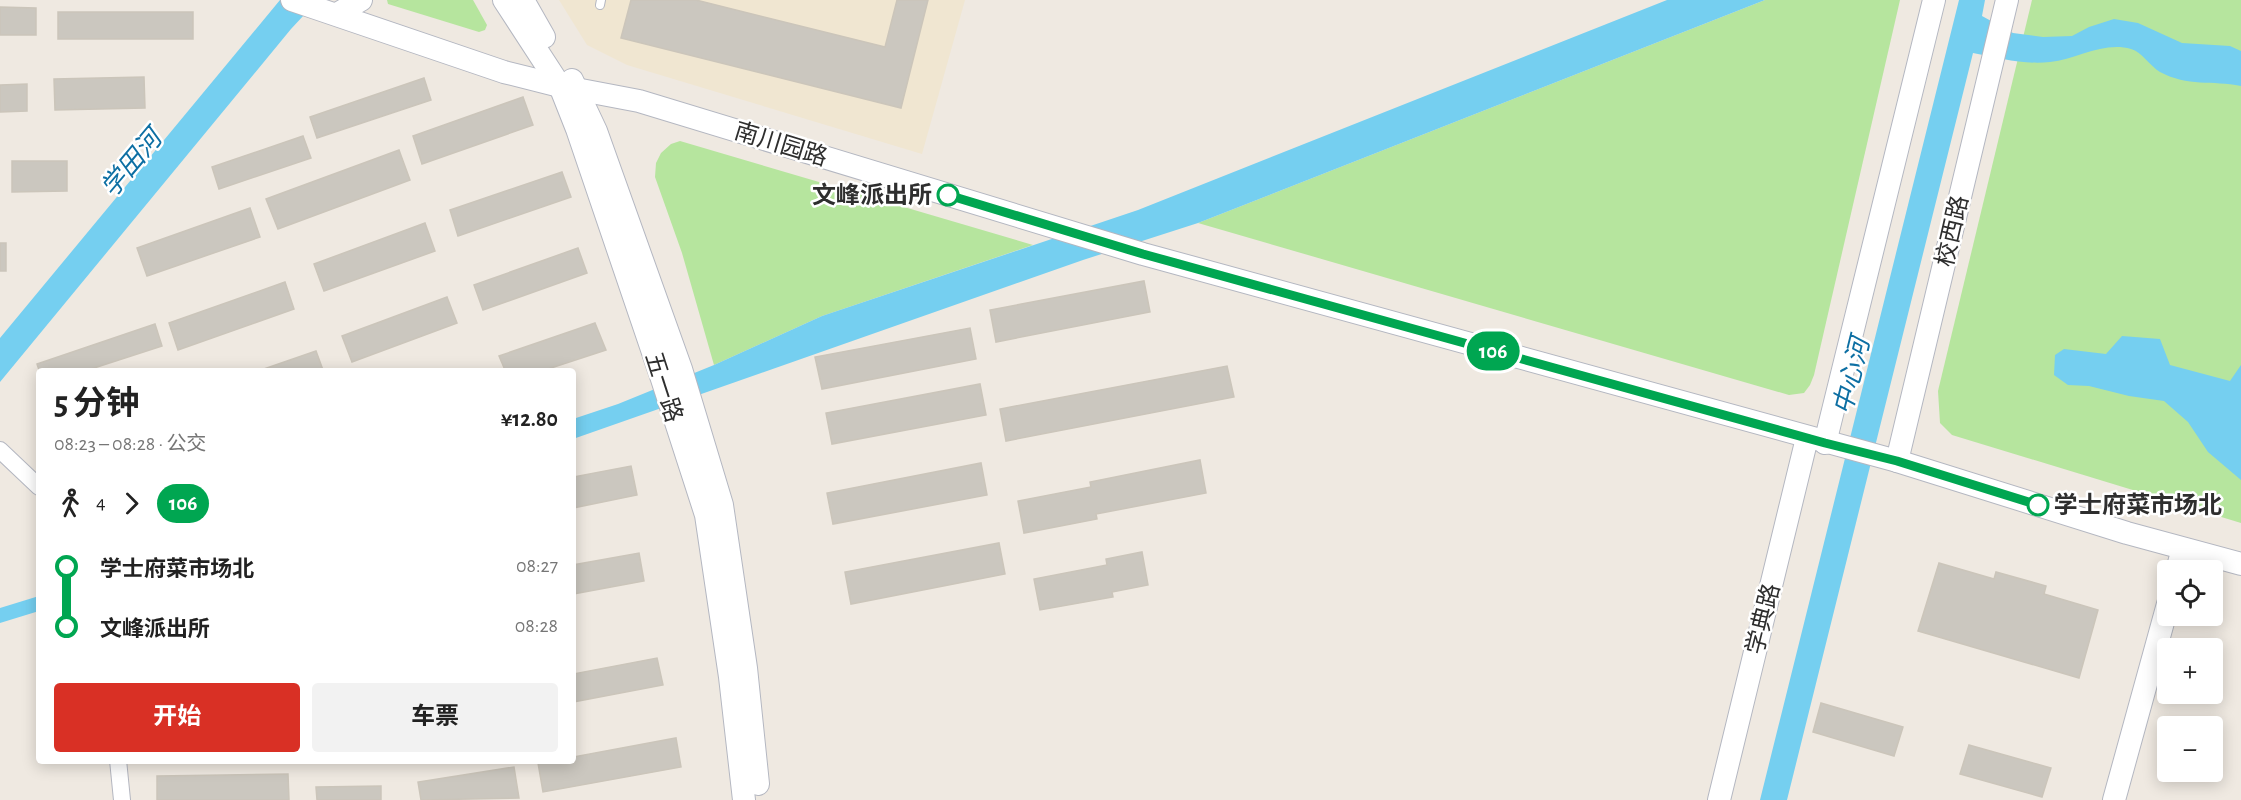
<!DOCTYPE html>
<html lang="zh">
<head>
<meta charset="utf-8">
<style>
  body { margin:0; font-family:"Alegreya Sans","Noto Sans SC",sans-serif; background:#f2f2f2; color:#222; height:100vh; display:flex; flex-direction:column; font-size:22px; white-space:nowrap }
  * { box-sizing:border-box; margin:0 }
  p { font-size:20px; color:#767676 }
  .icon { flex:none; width:33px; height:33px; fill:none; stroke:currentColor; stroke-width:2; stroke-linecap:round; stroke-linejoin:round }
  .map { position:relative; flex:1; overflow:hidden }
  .panel { position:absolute; left:36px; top:368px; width:540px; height:396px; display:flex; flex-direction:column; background:#fff; border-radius:6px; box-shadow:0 3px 15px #0003 }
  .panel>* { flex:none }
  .badge { padding:0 12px; border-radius:20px; font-size:21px; line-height:39px }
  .controls { position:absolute; left:2157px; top:560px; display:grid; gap:12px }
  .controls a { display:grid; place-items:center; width:66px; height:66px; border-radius:6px; background:#fff; box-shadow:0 3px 15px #0003; font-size:30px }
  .map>.badge { position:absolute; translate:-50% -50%; box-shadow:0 0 0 3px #fff }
  .legs { display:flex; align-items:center; gap:9px; height:66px; padding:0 18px; font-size:20px }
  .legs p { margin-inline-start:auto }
  .summary { display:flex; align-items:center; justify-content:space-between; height:102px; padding:0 18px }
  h1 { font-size:33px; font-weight:700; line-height:45px }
  .cta { display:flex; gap:12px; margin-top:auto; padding:12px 18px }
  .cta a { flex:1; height:69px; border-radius:6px; background:#d93025; color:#fff; font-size:24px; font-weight:700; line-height:69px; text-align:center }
  .cta a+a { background:#f2f2f2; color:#222 }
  ul { padding:0 18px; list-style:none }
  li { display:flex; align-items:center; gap:21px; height:60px; font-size:22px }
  li i { display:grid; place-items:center; width:9px; height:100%; margin:0 8px; background:currentColor }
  li i::after { content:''; width:15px; height:15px; margin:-8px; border:4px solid; border-radius:50%; background:#fff }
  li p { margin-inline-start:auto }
  li:first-child i { background:linear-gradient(#0000 50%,currentColor 0) }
  li:last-child i { background:linear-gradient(currentColor 50%,#0000 0) }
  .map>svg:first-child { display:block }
  .education { fill:#f0e6d1 }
  .green { fill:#b6e59e }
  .water { fill:#75cff0 }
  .building { fill:#cbc7bf; stroke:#cbc5ba; stroke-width:1.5 }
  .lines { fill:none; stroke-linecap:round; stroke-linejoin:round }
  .lane-casing { stroke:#b4b7c1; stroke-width:10 }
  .street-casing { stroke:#b4b7c1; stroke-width:18 }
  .secondary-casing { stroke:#b4b7c1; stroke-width:24 }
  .lane { stroke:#fff; stroke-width:8 }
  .street { stroke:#fff; stroke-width:16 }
  .secondary { stroke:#fff; stroke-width:22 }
  .line-1-casing { stroke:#fff; stroke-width:14 }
  .line-1 { stroke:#00a651; stroke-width:9 }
  .stop-1-dot { fill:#fff; stroke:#00a651; stroke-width:3 }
  .labels { text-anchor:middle; stroke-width:5; stroke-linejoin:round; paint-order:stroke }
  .street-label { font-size:24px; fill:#2e2e2e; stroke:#fff }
  .stop-label { font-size:24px; font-weight:bold; fill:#2e2e2e; stroke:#fff; text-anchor:end }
  .water-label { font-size:26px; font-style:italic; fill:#0d6fa3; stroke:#fff }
</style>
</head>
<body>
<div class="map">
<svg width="2241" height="800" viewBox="0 0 2241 800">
  <rect width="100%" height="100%" fill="#efe9e1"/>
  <path class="education" d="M559,0H965L922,154L627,65L587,45Z"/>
  <g class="green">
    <path d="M387,0H473L487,25L485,30L479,32L388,4Z"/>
    <path d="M1765,0H1900L1814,375L1810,385L1804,393L1789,395L1198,223Z"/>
    <path d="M2032,0H2241V523L1952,435L1940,423L1938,391Z"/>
    <path d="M680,141L1033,245L822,316L714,365L682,253L655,177L656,163L661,153L671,144Z"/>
  </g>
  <g class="water">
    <path d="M280,0H318L291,29L0,382V338Z"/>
    <path d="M1667,0H1765L1198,223L1083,260L573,439V419L618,404L714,365L822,316L1138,210Z"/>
    <path d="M1959,0H1985L1982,16L2013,33L2043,37L2072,36L2089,27L2114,19L2138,23L2182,43L2230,46L2241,51V86C2212,80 2188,87 2160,72C2150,66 2142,52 2131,49C2104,41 2077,59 2050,62C2025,65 1998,58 1973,53L1787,800H1760Z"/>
    <path d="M2122,336L2160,339L2170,365L2230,381L2241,365V480L2208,452L2188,422L2164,401L2129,396L2089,386L2068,385L2054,375L2055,355L2064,349L2106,354Z"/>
    <path d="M39,596V611L0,623V608Z"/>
  </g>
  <g class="building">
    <path d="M631,0H696L885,47L897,0H928L901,108L621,38Z"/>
    <path d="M0,7L36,8V35H0Z"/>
    <rect x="58" y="12" width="135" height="27"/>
    <path d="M144,77L145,108L55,110L54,79Z"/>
    <path d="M424,78L431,100L317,138L310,117Z"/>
    <path d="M27,84V111L0,112V85Z"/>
    <path d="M523,97L533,125L422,164L413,136Z"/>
    <path d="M303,136L311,158L219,189L212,167Z"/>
    <path d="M399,150L410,180L278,229L266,199Z"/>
    <path d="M12,161H67V191L12,192Z"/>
    <path d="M562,172L571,197L458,236L450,210Z"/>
    <path d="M250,208L260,237L147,276L137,248Z"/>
    <path d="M425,223L435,251L324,291L314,264Z"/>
    <rect x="0" y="243" width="6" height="28"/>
    <path d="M578,248L587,273L483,310L474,285Z"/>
    <path d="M1144,281L1150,312L996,342L990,310Z"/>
    <path d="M285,282L294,309L178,350L169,323Z"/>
    <path d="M447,297L457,323L352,362L342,336Z"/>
    <path d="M595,323L606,350L545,370H505L499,356Z"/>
    <path d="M155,324L162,346L88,370H39L37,364Z"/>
    <path d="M970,328L976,359L822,389L815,357Z"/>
    <path d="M316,351L323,370H261Z"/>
    <path d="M1227,366L1234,397L1006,441L1000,409Z"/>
    <path d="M980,384L986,415L832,444L826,413Z"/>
    <path d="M1200,460L1206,493L1096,514L1097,519L1024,533L1018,501L1091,487L1090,482Z"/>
    <path d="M981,463L987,495L833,524L827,493Z"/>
    <path d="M631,466L637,495L573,508V477Z"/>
    <path d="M999,543L1005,574L851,604L845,572Z"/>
    <path d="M1142,552L1148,585L1112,592L1113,597L1040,610L1034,579L1107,565L1106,559Z"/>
    <path d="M639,553L644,581L573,594V565Z"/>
    <path d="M1939,563L1994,579L1996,572L2046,586L2044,594L2098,610L2079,678L1918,631Z"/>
    <path d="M657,658L663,685L573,702V674Z"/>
    <path d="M1821,703L1903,727L1894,756L1813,732Z"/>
    <path d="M676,738L681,767L543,792L538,763L573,760V757Z"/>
    <path d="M1969,745L2051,768L2042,797L1960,774Z"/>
    <path d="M514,767L519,798L421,800L418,782Z"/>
    <path d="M288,774L289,800H157V776Z"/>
    <path d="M381,786V800H317L316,787Z"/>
  </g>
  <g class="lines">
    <g class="lane-casing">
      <path id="lane" d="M600,5L601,0"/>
    </g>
    <g class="street-casing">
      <g id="street">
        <path d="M0,450L39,487"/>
        <path d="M118,760L122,800"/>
      </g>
    </g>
    <g class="secondary-casing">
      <g id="secondary">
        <path d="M292,0L504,72L560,86L639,101L1143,254L1897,461L2127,533L2241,564"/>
        <path d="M504,0L560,86L577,129L661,376L706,515L730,677L744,800"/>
        <path d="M523,0L544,37"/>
        <path d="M337,14L361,0"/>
        <path d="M572,80L596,131L681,369L722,505L746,668L758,784"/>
        <path d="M1825,443L1934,0"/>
        <path d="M1897,461L2007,0"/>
        <path d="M2177,570L2183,549"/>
        <path d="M1719,800L1807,438"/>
        <path d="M2114,800L2168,604"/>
      </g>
    </g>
    <use href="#lane" class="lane"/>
    <use href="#street" class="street"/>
    <use href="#secondary" class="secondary"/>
  </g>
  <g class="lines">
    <g class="line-1-casing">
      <path id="line-1" d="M948,195L1143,254L1825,443L1897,461L2038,505"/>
    </g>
    <use href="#line-1" class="line-1"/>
  </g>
  <g class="stop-1-dot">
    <circle cx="948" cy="195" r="10"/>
    <circle cx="2038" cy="505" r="10"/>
  </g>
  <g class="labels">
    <g class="street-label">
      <text transform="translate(781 144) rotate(17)" y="8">南川园路</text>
      <text transform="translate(1952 231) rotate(-77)" y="8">校西路</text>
      <text transform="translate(664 387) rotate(72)" y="8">五一路</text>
      <text transform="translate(1763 619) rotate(-76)" y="8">学典路</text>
    </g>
    <g class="stop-label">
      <text x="932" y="203">文峰派出所</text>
      <text x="2054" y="513" text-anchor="start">学士府菜市场北</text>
    </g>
    <g class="water-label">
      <text transform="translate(131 163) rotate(-50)" y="9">学田河</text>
      <text transform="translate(1851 376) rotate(-76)" y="9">中心河</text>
    </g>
  </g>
</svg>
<div class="controls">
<a><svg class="icon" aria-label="locate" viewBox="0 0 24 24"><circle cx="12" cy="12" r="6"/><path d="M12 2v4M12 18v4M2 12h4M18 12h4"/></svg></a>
<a>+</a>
<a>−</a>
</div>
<b class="badge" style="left:1493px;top:351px;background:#00a651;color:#fff">106</b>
<section class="panel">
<div class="summary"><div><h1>5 分钟</h1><p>08:23 – 08:28 · 公交</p></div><b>¥12.80</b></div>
<div class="legs"><svg class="icon" aria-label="walk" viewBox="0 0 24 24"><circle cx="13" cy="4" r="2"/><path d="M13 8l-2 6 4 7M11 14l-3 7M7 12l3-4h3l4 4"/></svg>4<svg class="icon" aria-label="forward" viewBox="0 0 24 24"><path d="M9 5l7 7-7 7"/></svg><b class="badge" style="background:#00a651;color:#fff">106</b></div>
<ul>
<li><i style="color:#00a651"></i><b>学士府菜市场北</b><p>08:27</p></li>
<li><i style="color:#00a651"></i><b>文峰派出所</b><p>08:28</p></li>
</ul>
<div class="cta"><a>开始</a><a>车票</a></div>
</section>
</div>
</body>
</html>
